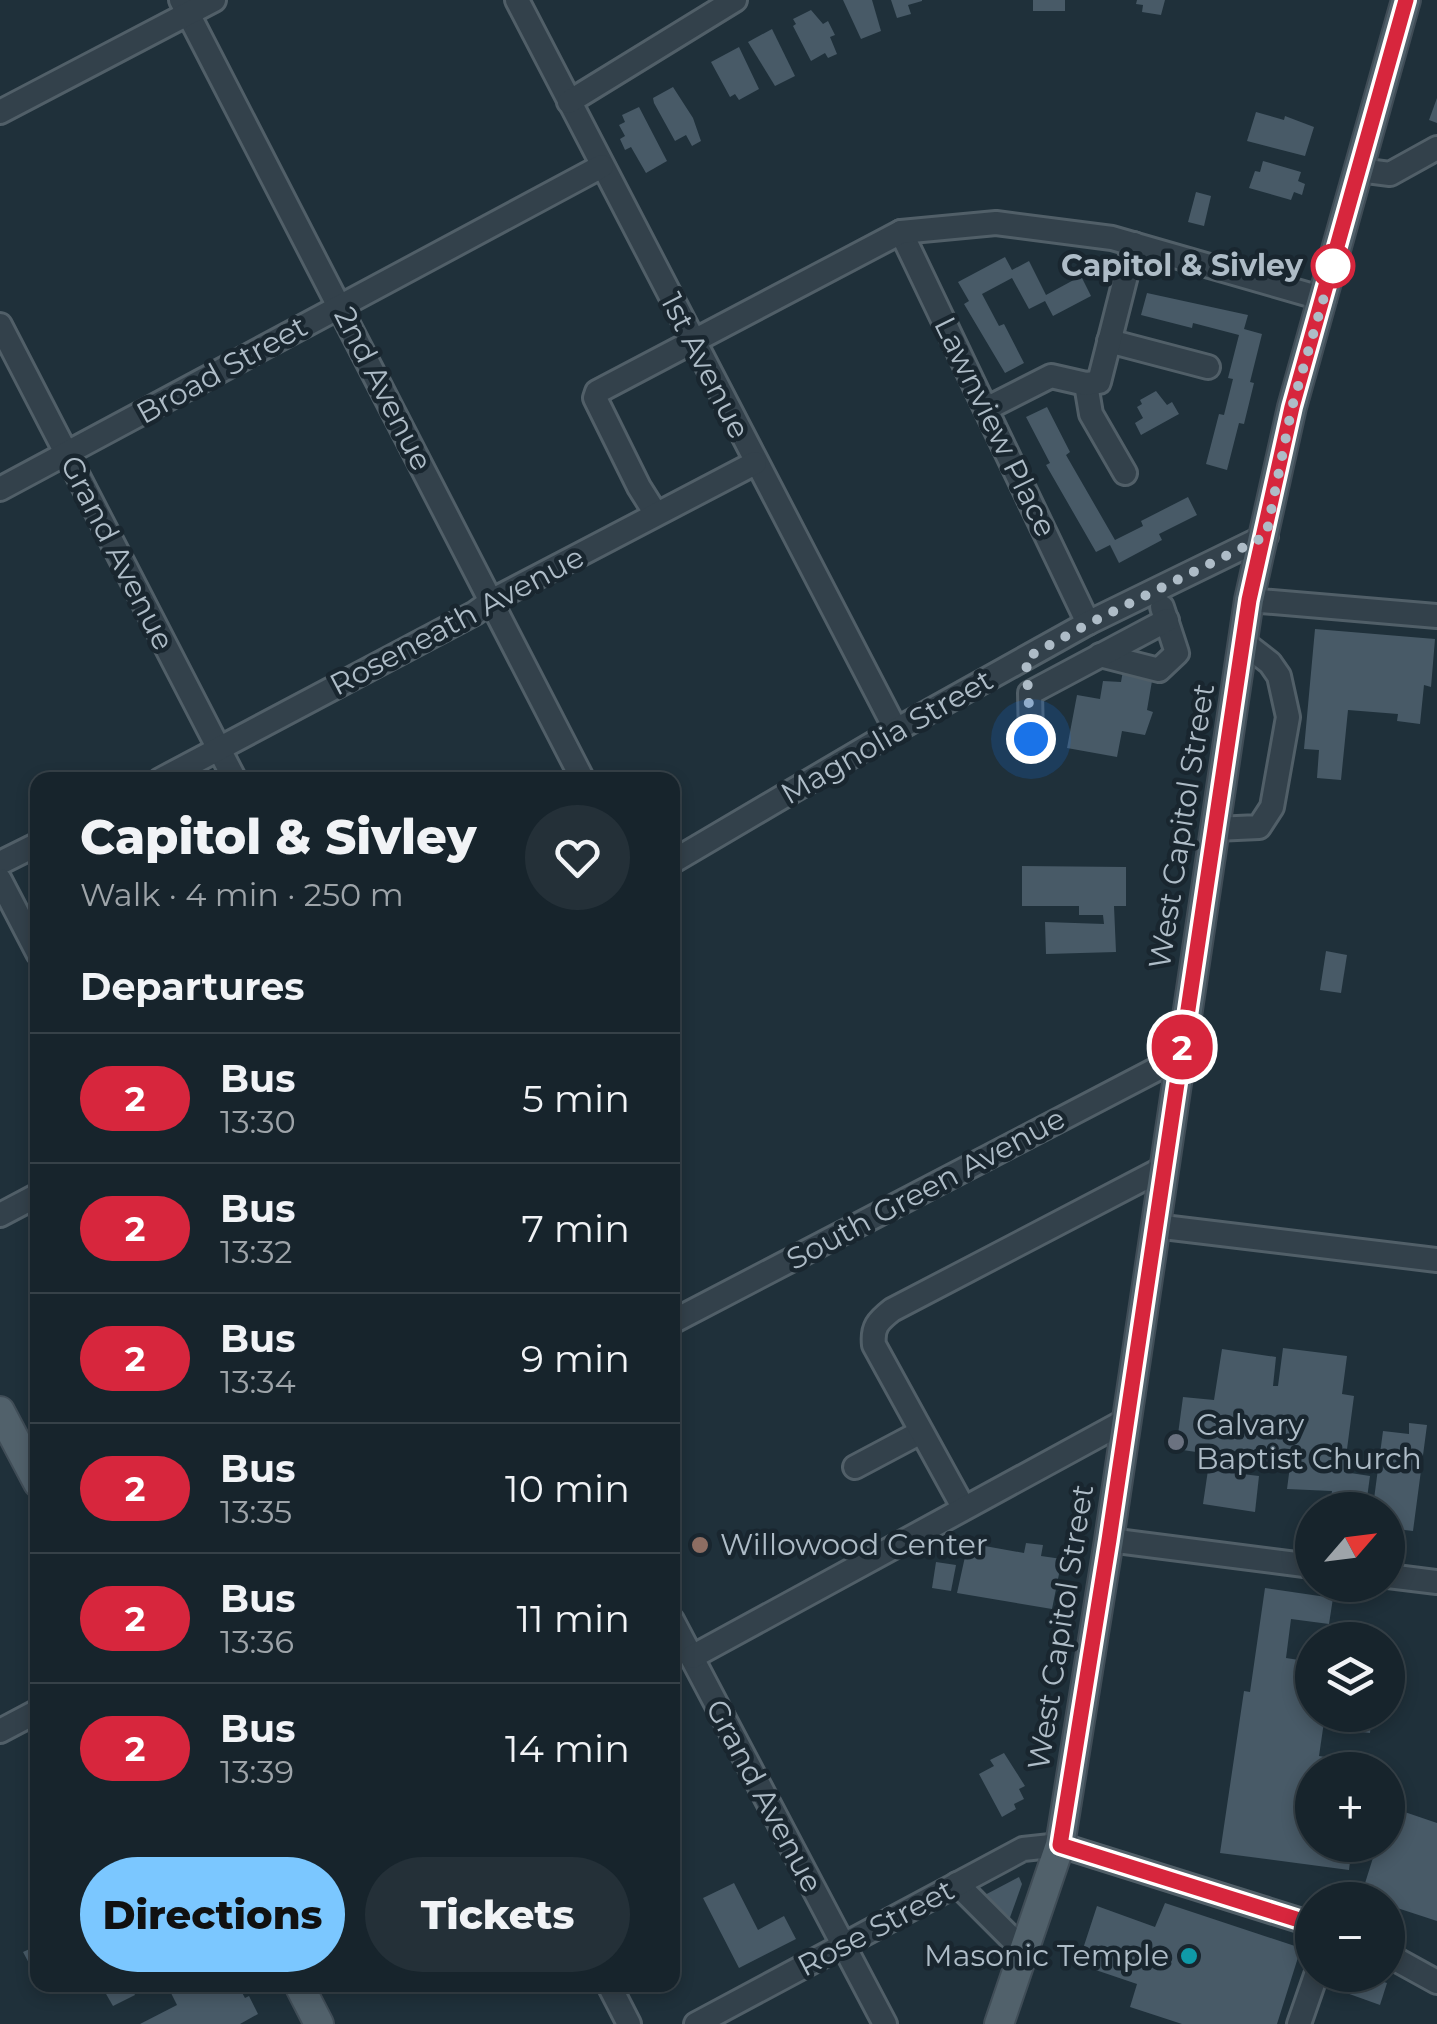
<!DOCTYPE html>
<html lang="en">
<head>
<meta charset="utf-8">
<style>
  body { margin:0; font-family:Montserrat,sans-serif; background:#243038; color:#f1f3f6; height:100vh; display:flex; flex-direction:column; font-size:38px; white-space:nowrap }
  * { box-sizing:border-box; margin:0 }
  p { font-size:32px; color:#9ea4a9 }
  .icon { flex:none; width:55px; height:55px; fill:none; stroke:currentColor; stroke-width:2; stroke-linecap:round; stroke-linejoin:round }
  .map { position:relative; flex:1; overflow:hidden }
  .panel { position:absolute; left:30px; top:772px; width:650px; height:1220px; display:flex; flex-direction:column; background:#17242c; border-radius:20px; box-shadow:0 5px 15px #0003,0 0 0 2px #364148 }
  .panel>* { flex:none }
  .badge { padding:0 20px; border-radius:32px; font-size:35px; line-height:65px }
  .needle { width:65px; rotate:62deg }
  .tools { position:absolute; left:1295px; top:1492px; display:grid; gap:20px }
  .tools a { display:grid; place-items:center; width:110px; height:110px; border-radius:50%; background:#17242c; box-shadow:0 5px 15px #0003,0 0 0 2px #364148; font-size:50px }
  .you { position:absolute; width:50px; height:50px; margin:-25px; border:8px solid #fff; border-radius:50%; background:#1a73e8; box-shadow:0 0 0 15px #1a73e833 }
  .map>.badge { position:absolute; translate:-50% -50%; box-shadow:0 0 0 5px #fff }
  h2 { padding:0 50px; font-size:38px; line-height:90px }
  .round { display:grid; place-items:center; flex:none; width:105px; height:105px; border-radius:52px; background:#243038 }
  .overview { display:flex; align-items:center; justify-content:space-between; height:170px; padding:0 50px }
  h1 { font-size:48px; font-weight:800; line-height:75px }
  .action { display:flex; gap:20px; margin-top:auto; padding:20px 50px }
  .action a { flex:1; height:115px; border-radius:60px; background:#7bc7ff; color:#111; font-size:40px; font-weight:800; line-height:115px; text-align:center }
  .action a+a { background:#243038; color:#f1f3f6 }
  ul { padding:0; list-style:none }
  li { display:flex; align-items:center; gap:30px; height:130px; padding:0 50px; border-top:2px solid #364148 }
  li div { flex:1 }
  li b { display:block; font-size:38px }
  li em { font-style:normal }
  li .badge { min-width:110px; font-weight:700; text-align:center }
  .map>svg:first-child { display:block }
  .building { fill:#485a67 }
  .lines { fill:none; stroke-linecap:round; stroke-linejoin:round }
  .minor-casing { stroke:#515f68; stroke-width:28 }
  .major-casing { stroke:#404d57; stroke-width:32 }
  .minor { stroke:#33414b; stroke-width:22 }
  .major { stroke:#51616b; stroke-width:28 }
  .line-casing { stroke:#fff; stroke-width:22 }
  .line { stroke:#d7263d; stroke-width:15 }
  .walk { stroke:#aebcc7; stroke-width:10; stroke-dasharray:0 18 }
  .stop-dot { fill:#fff; stroke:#d7263d; stroke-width:5 }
  .worship-dot { fill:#6b7280; stroke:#19262f; stroke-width:4 }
  .education-dot { fill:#8d6e63; stroke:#19262f; stroke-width:4 }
  .culture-dot { fill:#0f9aa8; stroke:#19262f; stroke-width:4 }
  .labels { text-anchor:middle; stroke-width:9; stroke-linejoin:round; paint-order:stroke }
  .stop-label { font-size:30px; font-weight:bold; fill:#aebcc7; stroke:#19262f; text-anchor:end }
  .street-label { font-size:30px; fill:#aebcc7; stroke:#19262f }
  .poi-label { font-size:30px; fill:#aebcc7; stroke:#19262f; text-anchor:start }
</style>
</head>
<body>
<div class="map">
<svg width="1437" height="2024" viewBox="0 0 1437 2024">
  <rect width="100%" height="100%" fill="#1f303a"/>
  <g class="building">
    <path d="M843,0H872L881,31L861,39Z"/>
    <path d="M891,0H922V1L908,5L911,14L897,18Z"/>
    <rect x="1033" y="0" width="32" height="11"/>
    <path d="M1137,0H1165L1161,15L1142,12L1143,5L1136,4Z"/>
    <path d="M811,10L823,24L828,21L835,35L830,37L837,54L828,58L825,53L811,61L793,26L796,24L793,19Z"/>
    <path d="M772,29L795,76L775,86L748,42Z"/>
    <path d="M739,47L759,89L739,100L735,94L730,97L711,62Z"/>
    <path d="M673,87L693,118L701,141L692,146L686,135L675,141L654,103L653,98Z"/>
    <path d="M1437,98V123L1429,120Z"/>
    <path d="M639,107L667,161L646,173L631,147L625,150L620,139L625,136L619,125L625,122L622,115Z"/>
    <path d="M1256,112L1284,120L1285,116L1314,127L1305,156L1247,141Z"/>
    <path d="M1263,161L1301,172L1298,181L1305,184L1302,195L1294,192L1291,200L1249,188L1255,171L1260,172Z"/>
    <path d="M1196,192L1211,196L1204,226L1188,222Z"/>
    <path d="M1005,257L1012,270L1029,261L1046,295L1081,276L1091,296L1053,316L1045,301L1029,309L1012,278L982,294L999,326L1004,324L1024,363L1005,373L964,304L969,301L958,282Z"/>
    <path d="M1147,293L1248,315L1244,329L1262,334L1250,382L1254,383L1244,424L1239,423L1227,470L1206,464L1219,414L1224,415L1233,379L1228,378L1239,335L1193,323L1192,328L1141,315Z"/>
    <path d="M1156,391L1167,405L1172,402L1179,414L1141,435L1135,423L1143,418L1137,407L1142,404L1140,400Z"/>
    <path d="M1047,407L1070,452L1066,455L1115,540L1143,526L1141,521L1188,497L1197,515L1159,534L1162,540L1119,563L1110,545L1096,552L1046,465L1050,463L1026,417Z"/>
    <path d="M1315,629L1435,639L1431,687L1424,685L1420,724L1397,721L1398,714L1348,710L1341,780L1317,778L1319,750L1304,749Z"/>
    <path d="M1124,665L1142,669L1140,678L1152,681L1147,710L1153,712L1145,735L1122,731L1117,757L1067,748L1077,695L1100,699L1103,681L1121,682Z"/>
    <path d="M1022,866L1126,867V906H1114L1116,952L1046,954L1045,922L1104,924L1103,915H1079V906H1022Z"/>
    <path d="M1326,951L1347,955L1341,993L1320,990Z"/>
    <path d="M1283,1348L1347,1356L1342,1394L1354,1396L1344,1472L1370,1476L1367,1498L1374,1499L1383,1431L1409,1434V1423L1427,1425L1413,1531L1388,1528V1510H1329L1332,1491L1287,1489L1290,1466L1176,1449L1183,1397L1214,1400L1222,1349L1276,1357L1273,1386H1278Z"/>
    <path d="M1208,1470L1259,1476L1255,1512L1203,1504Z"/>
    <path d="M968,1543L1024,1553L1026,1543L1043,1545L1041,1556L1062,1559L1052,1609L957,1593Z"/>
    <path d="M936,1562L956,1565L951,1591L932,1588Z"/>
    <path d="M1265,1588L1333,1598L1329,1624L1291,1619L1286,1658L1312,1662V1715H1325L1319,1756L1358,1762L1357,1770H1312V1845H1352L1349,1870L1220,1853L1244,1691L1250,1692Z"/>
    <path d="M1338,1715H1372L1370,1733L1336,1729Z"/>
    <path d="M1004,1753L1025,1786L1019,1789L1024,1799L1014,1804L1016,1809L1002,1817L979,1774L994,1766L990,1760Z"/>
    <path d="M1390,1807L1437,1823V1921L1388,1905V1900L1361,1896L1377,1845H1388Z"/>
    <path d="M1019,1877L1022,1884L1008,1923L981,1897Z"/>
    <path d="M734,1883L758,1930L784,1916L796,1939L739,1968L703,1898Z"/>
    <path d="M1165,1903L1301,1948L1277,2024H1182L1130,2007L1137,1984L1078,1964L1097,1906L1155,1927Z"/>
    <path d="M38,1945V1980L23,1952Z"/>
    <path d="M1348,1975H1364L1387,1983L1380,2005L1341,1991Z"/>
    <path d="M60,1985H83L65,1994Z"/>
    <path d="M105,1985H130L135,1995L113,2006L102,1987Z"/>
    <path d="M167,1985H217L222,1994L239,1987L245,1998L249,1996L258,2014L240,2024H140L177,2005Z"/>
  </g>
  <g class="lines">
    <g class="minor-casing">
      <g id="minor">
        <path d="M181,0L583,780"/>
        <path d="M517,0L896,730"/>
        <path d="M569,102L735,0"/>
        <path d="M0,112L214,0"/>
        <path d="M1359,170L1390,174L1437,148"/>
        <path d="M901,232L1088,623"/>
        <path d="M0,325L235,780"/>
        <path d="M1109,341L1208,367"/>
        <path d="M1086,384L1091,414L1125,473"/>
        <path d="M986,409L1051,376L1086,384L1099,382L1134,244"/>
        <path d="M0,489L602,166"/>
        <path d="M656,514L639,487L595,398L597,392L901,232L996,223L1112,238L1324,299"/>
        <path d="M1249,600L1437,616"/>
        <path d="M1100,655L1159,670L1177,653L1162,607"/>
        <path d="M1031,739L1030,693L1167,620"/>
        <path d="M160,780L475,613L493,600L755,463"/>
        <path d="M1215,829L1259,827L1272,807L1288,717L1279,676L1270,663L1243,642"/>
        <path d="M672,862L896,730L1088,623L1266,536"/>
        <path d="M0,863L38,844"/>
        <path d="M0,880L38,953"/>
        <path d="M0,1215L38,1195"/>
        <path d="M1155,1226L1437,1260"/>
        <path d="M672,1322L1180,1057"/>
        <path d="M855,1467L921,1432"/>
        <path d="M963,1507L874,1345C872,1327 878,1321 892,1310L1164,1168"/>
        <path d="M1109,1540L1312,1566"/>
        <path d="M1388,1576L1437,1582"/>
        <path d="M672,1620L885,2024"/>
        <path d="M692,1657L1125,1421"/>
        <path d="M0,1731L38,1711"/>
        <path d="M957,1884L1024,1951"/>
        <path d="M1388,1955L1437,1982"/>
        <path d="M609,1985L629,2024"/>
        <path d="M696,2024L1023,1849L1060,1845L1312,1924"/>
        <path d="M1299,2024L1316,1975"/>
      </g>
    </g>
    <g class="major-casing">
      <g id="major">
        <path d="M0,1411L38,1483"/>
        <path d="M299,1985L319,2024"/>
        <path d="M999,2024L1060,1845L1109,1540L1249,600L1292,407L1406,0"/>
      </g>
    </g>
    <use href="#minor" class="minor"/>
    <use href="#major" class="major"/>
  </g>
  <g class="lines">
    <g class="line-casing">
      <path id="line" d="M1312,1924L1060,1845L1109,1540L1249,600L1292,407L1406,0"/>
    </g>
    <use href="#line" class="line"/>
    <path class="walk" d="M1031,739L1026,658L1088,624L1266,536L1292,407L1333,266"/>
  </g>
  <circle class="stop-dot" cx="1333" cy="266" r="20"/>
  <circle class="worship-dot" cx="1176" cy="1442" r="10"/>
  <circle class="education-dot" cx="700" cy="1545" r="10"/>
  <circle class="culture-dot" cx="1189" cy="1956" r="10"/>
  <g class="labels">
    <g class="stop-label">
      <text x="1303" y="276">Capitol &amp; Sivley</text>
    </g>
    <g class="street-label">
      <text transform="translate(705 366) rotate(63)" y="10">1st Avenue</text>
      <text transform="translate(222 370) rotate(-29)" y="10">Broad Street</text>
      <text transform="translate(383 389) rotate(63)" y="10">2nd Avenue</text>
      <text transform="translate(995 427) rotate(64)" y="10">Lawnview Place</text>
      <text transform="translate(117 553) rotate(63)" y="10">Grand Avenue</text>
      <text transform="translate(457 621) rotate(-28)" y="10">Roseneath Avenue</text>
      <text transform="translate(887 737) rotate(-30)" y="10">Magnolia Street</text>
      <text transform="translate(1182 826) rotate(-81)" y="10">West Capitol Street</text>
      <text transform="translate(926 1189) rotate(-28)" y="10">South Green Avenue</text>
      <text transform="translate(1061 1627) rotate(-81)" y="10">West Capitol Street</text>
      <text transform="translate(764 1796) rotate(62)" y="10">Grand Avenue</text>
      <text transform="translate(876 1928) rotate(-28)" y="10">Rose Street</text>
    </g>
    <g class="poi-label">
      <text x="1196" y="1435">Calvary<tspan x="1196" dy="34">Baptist Church</tspan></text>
      <text x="720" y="1555">Willowood Center</text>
      <text x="1169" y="1966" text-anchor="end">Masonic Temple</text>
    </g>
  </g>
</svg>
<div class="tools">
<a><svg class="needle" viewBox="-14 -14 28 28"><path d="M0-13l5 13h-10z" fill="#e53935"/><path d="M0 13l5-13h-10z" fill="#9ea4a9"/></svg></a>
<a><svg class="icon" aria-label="layers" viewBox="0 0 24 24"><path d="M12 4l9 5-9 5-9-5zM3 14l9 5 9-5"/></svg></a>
<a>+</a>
<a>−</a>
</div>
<div class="you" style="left:1031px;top:739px"></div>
<b class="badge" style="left:1182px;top:1047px;background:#d7263d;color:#fff">2</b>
<section class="panel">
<div class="overview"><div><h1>Capitol &amp; Sivley</h1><p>Walk · 4 min · 250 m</p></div><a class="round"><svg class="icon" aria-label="heart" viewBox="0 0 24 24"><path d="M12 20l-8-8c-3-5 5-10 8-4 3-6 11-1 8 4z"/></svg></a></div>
<h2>Departures</h2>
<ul>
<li><span class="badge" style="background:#d7263d;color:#fff">2</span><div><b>Bus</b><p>13:30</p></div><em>5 min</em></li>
<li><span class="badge" style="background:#d7263d;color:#fff">2</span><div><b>Bus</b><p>13:32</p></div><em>7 min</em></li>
<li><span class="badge" style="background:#d7263d;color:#fff">2</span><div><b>Bus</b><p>13:34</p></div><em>9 min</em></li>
<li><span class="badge" style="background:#d7263d;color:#fff">2</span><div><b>Bus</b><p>13:35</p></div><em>10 min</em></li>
<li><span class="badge" style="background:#d7263d;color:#fff">2</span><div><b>Bus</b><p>13:36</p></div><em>11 min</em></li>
<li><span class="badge" style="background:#d7263d;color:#fff">2</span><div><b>Bus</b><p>13:39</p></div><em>14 min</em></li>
</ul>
<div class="action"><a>Directions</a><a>Tickets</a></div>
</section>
</div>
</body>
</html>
